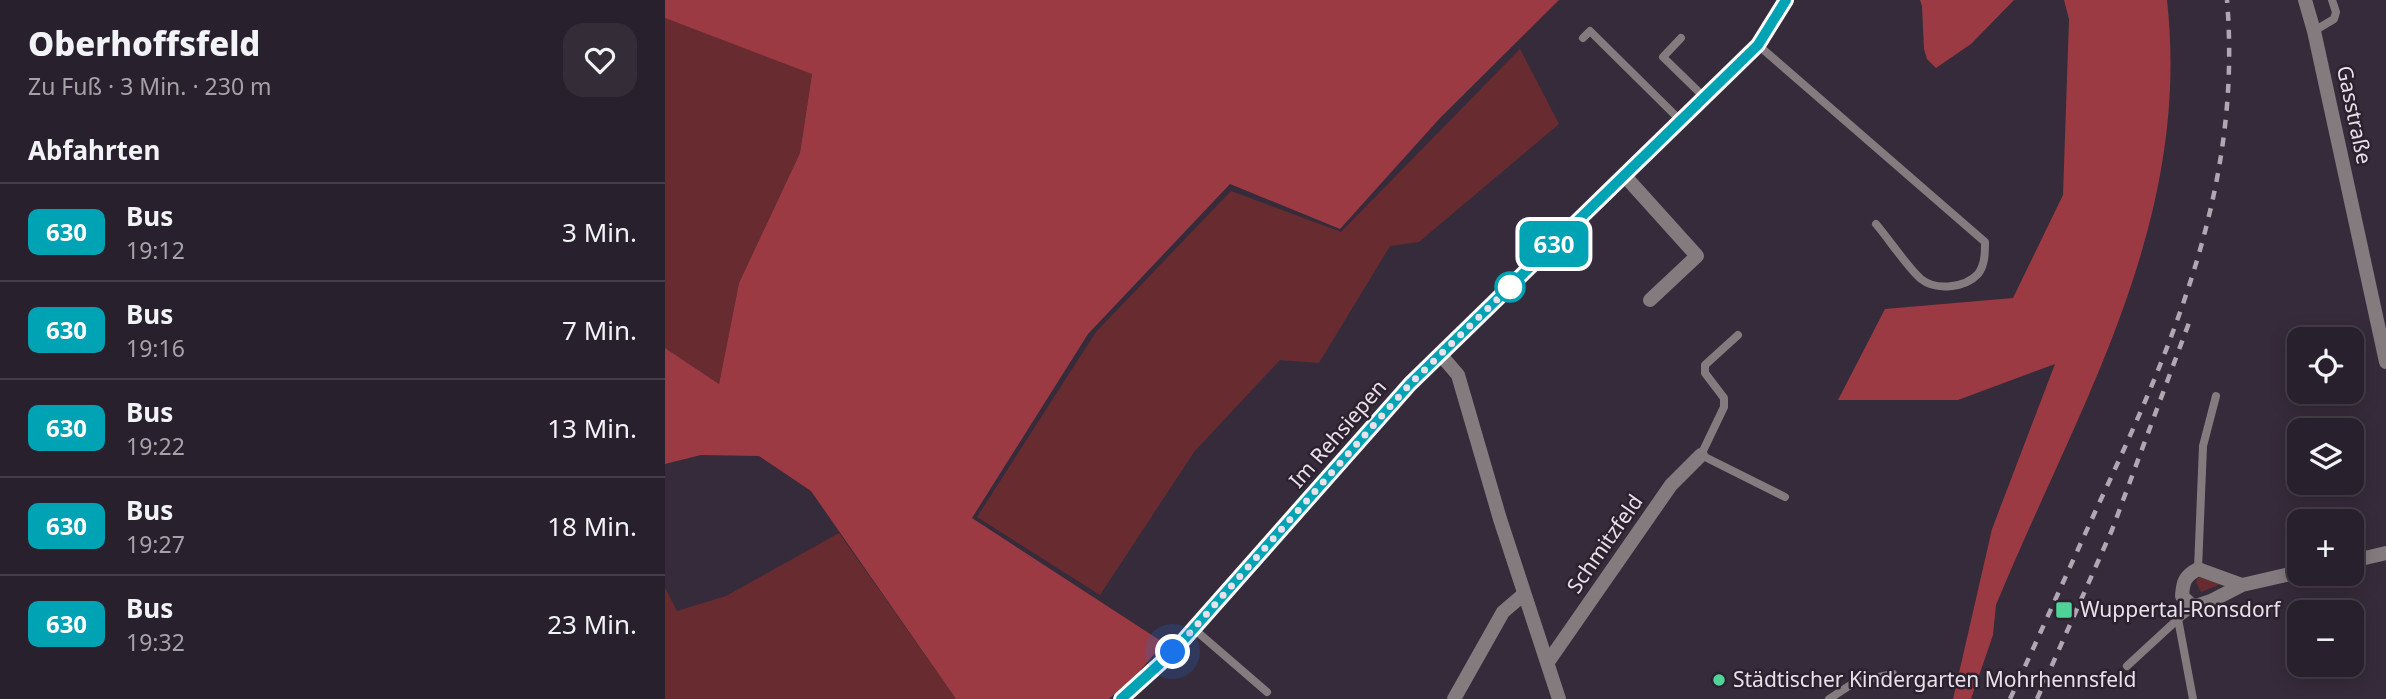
<!DOCTYPE html>
<html lang="de">
<head>
<meta charset="utf-8">
<style>
  body { margin:0; font-family:"Noto Sans",sans-serif; background:#342d38; color:#f1f3f6; height:100vh; display:flex; flex-direction:column; font-size:26px; white-space:nowrap }
  * { box-sizing:border-box; margin:0 }
  p { font-size:23px; color:#a5a3a9 }
  .icon { flex:none; width:38px; height:38px; fill:none; stroke:currentColor; stroke-width:2; stroke-linecap:round; stroke-linejoin:round }
  .map { position:relative; flex:1; overflow:hidden }
  .details { display:flex; flex-direction:column; background:#28202c; width:665px }
  .details>* { flex:none }
  .badge { padding:0 14px; border-radius:10px; font-size:24px; line-height:46px }
  .fabs { position:absolute; left:1622px; top:327px; display:grid; gap:14px }
  .fabs a { display:grid; place-items:center; width:77px; height:77px; border-radius:14px; background:#28202c; box-shadow:0 4px 18px #0003,0 0 0 2px #443e48; font-size:35px }
  .you { position:absolute; width:35px; height:35px; margin:-18px; border:5px solid #fff; border-radius:50%; background:#1a73e8; box-shadow:0 0 0 10px #1a73e833 }
  .map>.badge { position:absolute; translate:-50% -50%; box-shadow:0 0 0 4px #fff }
  h2 { padding:0 28px; font-size:26px; line-height:63px }
  .round { display:grid; place-items:center; flex:none; width:74px; height:74px; border-radius:21px; background:#342d38 }
  .overview { display:flex; align-items:center; justify-content:space-between; height:119px; padding:0 28px }
  h1 { font-size:33px; font-weight:800; line-height:52px }
  ul { padding:0; list-style:none }
  li { display:flex; align-items:center; gap:21px; height:98px; padding:0 28px; border-top:2px solid #443e48 }
  li div { flex:1 }
  li b { display:block; font-size:26px }
  li em { font-style:normal }
  li .badge { min-width:77px; font-weight:700; text-align:center }
  main { display:flex; flex:1; min-height:0 }
  .map>svg:first-child { display:block }
  .green { fill:#682c30 }
  .forest { fill:#9b3a42 }
  .lines { fill:none; stroke-linecap:round; stroke-linejoin:round }
  .service { stroke:#847b7f; stroke-width:8 }
  .minor { stroke:#847b7f; stroke-width:14 }
  .tertiary { stroke:#847b7f; stroke-width:14 }
  .rail { stroke:#afa7b2; stroke-width:4.5; stroke-dasharray:9 9; stroke-linecap:butt }
  .line-casing { stroke:#fff; stroke-width:16 }
  .line { stroke:#00a3b4; stroke-width:10 }
  .walk { stroke:#e8e1ea; stroke-width:7; stroke-dasharray:0 12.6 }
  .stop-dot { fill:#fff; stroke:#00a3b4; stroke-width:3.5 }
  .poi-dot { fill:#4ed399; stroke:#2c222f; stroke-width:2.5 }
  .labels { text-anchor:middle; stroke-width:5; stroke-linejoin:round; paint-order:stroke }
  .street-label { font-size:21px; fill:#e8e1ea; stroke:#2c222f }
  .poi-label { font-size:21px; fill:#e8e1ea; stroke:#2c222f; text-anchor:start }
</style>
</head>
<body>
<main>
<section class="details">
<div class="overview"><div><h1>Oberhoffsfeld</h1><p>Zu Fuß · 3 Min. · 230 m</p></div><a class="round"><svg class="icon" aria-label="heart" viewBox="0 0 24 24"><path d="M12 20l-8-8c-3-5 5-10 8-4 3-6 11-1 8 4z"/></svg></a></div>
<h2>Abfahrten</h2>
<ul>
<li><span class="badge" style="background:#00a3b4;color:#fff">630</span><div><b>Bus</b><p>19:12</p></div><em>3 Min.</em></li>
<li><span class="badge" style="background:#00a3b4;color:#fff">630</span><div><b>Bus</b><p>19:16</p></div><em>7 Min.</em></li>
<li><span class="badge" style="background:#00a3b4;color:#fff">630</span><div><b>Bus</b><p>19:22</p></div><em>13 Min.</em></li>
<li><span class="badge" style="background:#00a3b4;color:#fff">630</span><div><b>Bus</b><p>19:27</p></div><em>18 Min.</em></li>
<li><span class="badge" style="background:#00a3b4;color:#fff">630</span><div><b>Bus</b><p>19:32</p></div><em>23 Min.</em></li>
</ul>
</section>
<div class="map">
<svg width="1721" height="699" viewBox="0 0 1721 699">
  <rect width="100%" height="100%" fill="#362b3a"/>
  <g class="green">
    <path d="M0,18L147,73L135,153L74,283L54,384L0,348Z"/>
    <path d="M855,49L894,124L754,242L725,246L654,363L615,360L529,452L435,595L312,517L431,332L566,191L676,232Z"/>
    <path d="M174,533L291,699H0V588L12,611L61,596Z"/>
    <path d="M1534,577L1556,584L1536,592L1531,582Z"/>
  </g>
  <g class="forest">
    <path d="M0,0H894L775,118L675,229L565,184L423,334L307,518L499,643L473,673L444,699H291L146,491L94,456L36,455L0,464V348L54,384L74,283L135,153L147,74L0,18Z"/>
    <path d="M1255,0H1349L1306,44L1271,68L1262,59L1259,49L1257,6Z"/>
    <path d="M1399,0H1502C1527,226 1413,406 1331,605L1328,635L1306,699H1288L1327,529L1390,364L1293,400H1173L1220,309L1348,298L1398,195L1404,19Z"/>
  </g>
  <g class="lines">
    <g class="service">
      <path d="M1649,31L1669,19L1671,12L1667,0"/>
      <path d="M918,38L925,31L1015,120"/>
      <path d="M1016,38L998,57L1039,97"/>
      <path d="M1093,45L1320,242C1320,253 1320,265 1313,274C1300,288 1271,291 1256,279C1243,268 1223,238 1211,224"/>
      <path d="M1073,335L1040,365V373L1059,398V407L1036,455L1120,497"/>
      <path d="M1533,569L1538,446L1551,396"/>
      <path d="M1513,619L1528,699"/>
      <path d="M529,629L602,692"/>
      <path d="M1462,666L1513,619L1531,606"/>
      <path d="M1164,699L1190,682L1228,674"/>
    </g>
    <g class="minor">
      <path d="M1640,0L1649,31L1721,362"/>
      <path d="M959,175L1032,256L985,300"/>
      <path d="M775,354L793,375L835,519L894,699"/>
      <path d="M883,662L1006,485L1036,455"/>
      <path d="M456,699L508,652L745,384L1093,45L1122,0"/>
      <path d="M789,699L838,612L859,594"/>
    </g>
    <g class="tertiary">
      <path d="M1687,561L1721,553"/>
      <path d="M1577,585L1533,569C1520,576 1518,581 1517,596L1525,604L1531,606L1546,601L1577,585L1634,572"/>
    </g>
    <g class="rail">
      <path d="M1345,699C1376,632 1406,564 1437,497C1512,336 1577,181 1562,0"/>
      <path d="M1372,699L1447,530L1525,320"/>
    </g>
  </g>
  <g class="lines">
    <g class="line-casing">
      <path id="line" d="M456,699L508,652L745,384L1093,45L1121,0"/>
    </g>
    <use href="#line" class="line"/>
    <path class="walk" d="M508,652L745,384L845,287"/>
  </g>
  <circle class="stop-dot" cx="845" cy="287" r="14"/>
  <g class="poi-dot">
    <rect x="1390" y="601" width="18" height="18" rx="3.5"/>
    <circle cx="1054" cy="680" r="7"/>
  </g>
  <g class="labels">
    <g class="street-label">
      <text transform="translate(1689 115) rotate(78)" y="7">Gasstraße</text>
      <text transform="translate(673 434) rotate(-49)" y="7">Im Rehsiepen</text>
      <text transform="translate(940 544) rotate(-55)" y="7">Schmitzfeld</text>
    </g>
    <g class="poi-label">
      <text x="1415" y="617">Wuppertal-Ronsdorf</text>
      <text x="1068" y="687">Städtischer Kindergarten Mohrhennsfeld</text>
    </g>
  </g>
</svg>
<div class="fabs">
<a><svg class="icon" aria-label="locate" viewBox="0 0 24 24"><circle cx="12" cy="12" r="6"/><path d="M12 2v4M12 18v4M2 12h4M18 12h4"/></svg></a>
<a><svg class="icon" aria-label="layers" viewBox="0 0 24 24"><path d="M12 4l9 5-9 5-9-5zM3 14l9 5 9-5"/></svg></a>
<a>+</a>
<a>−</a>
</div>
<div class="you" style="left:508px;top:652px"></div>
<b class="badge" style="left:889px;top:244px;background:#00a3b4;color:#fff">630</b>
</div>
</main>
</body>
</html>
